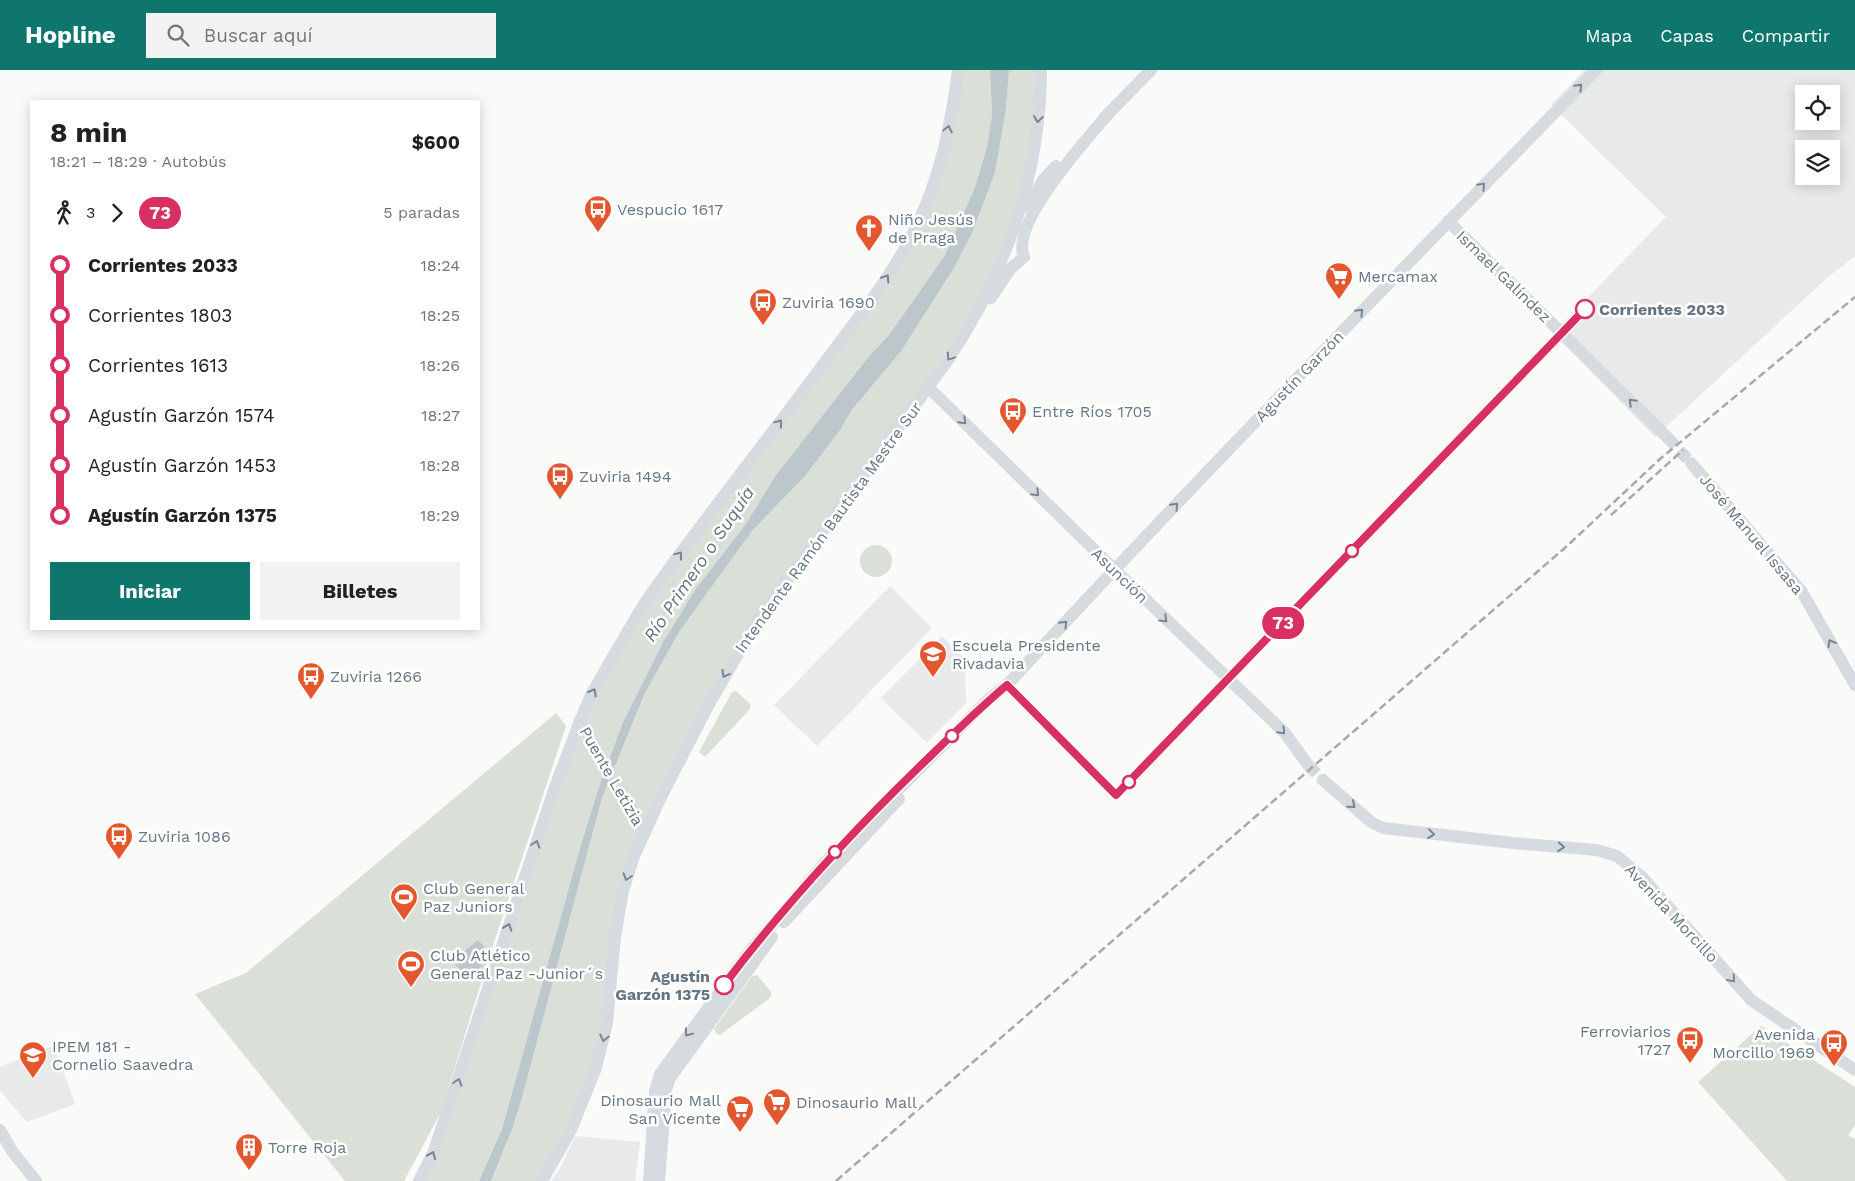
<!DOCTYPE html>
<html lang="es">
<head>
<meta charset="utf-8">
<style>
  body { margin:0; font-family:"Work Sans",sans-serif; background:#f2f2f2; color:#202124; height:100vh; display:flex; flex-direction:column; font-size:19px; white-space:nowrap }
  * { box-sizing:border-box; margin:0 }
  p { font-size:16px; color:#757577 }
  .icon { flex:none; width:28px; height:28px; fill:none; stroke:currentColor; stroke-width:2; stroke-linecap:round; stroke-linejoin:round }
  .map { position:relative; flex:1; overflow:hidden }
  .drawer { position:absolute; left:30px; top:30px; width:450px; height:530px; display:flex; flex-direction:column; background:#fff; border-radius:0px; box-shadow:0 2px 12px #0003 }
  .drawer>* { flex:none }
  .badge { padding:0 10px; border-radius:16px; font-size:18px; line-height:32px }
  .fabs { position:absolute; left:1795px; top:15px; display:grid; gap:10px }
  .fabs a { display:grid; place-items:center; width:45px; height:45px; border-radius:0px; background:#fff; box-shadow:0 2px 12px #0003; font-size:25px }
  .map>.badge { position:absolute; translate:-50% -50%; box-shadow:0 0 0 2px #fff }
  .legs { display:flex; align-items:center; gap:8px; height:55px; padding:0 20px; font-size:16px }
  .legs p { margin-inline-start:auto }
  .overview { display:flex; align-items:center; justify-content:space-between; height:85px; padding:0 20px }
  h1 { font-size:28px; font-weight:700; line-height:38px }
  .action { display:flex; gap:10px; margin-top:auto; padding:10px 20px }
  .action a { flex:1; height:58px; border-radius:0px; background:#0f766e; color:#fff; font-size:20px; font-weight:700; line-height:58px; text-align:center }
  .action a+a { background:#f2f2f2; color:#202124 }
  ul { padding:0 20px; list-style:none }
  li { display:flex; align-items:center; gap:18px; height:50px; font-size:19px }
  li i { display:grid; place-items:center; width:8px; height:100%; margin:0 6px; background:currentColor }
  li i::after { content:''; width:12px; height:12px; margin:-6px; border:4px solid; border-radius:50%; background:#fff }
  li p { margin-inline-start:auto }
  li:first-child i { background:linear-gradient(#0000 50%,currentColor 0) }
  li:last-child i { background:linear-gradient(currentColor 50%,#0000 0) }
  header { display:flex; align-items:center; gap:30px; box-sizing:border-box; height:70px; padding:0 25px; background:#0f766e; color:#fff }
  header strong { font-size:24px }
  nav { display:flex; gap:28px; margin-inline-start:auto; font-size:18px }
  .search { width:350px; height:45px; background:#f2f2f2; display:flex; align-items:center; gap:12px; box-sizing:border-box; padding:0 18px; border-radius:0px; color:#757577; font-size:19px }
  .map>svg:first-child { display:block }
  .built { fill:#e8e9e9; fill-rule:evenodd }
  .green { fill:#dadfd7 }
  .water { fill:#bbc7cb }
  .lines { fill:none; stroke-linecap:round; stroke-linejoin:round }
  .major-tunnel { stroke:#d5d9db; stroke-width:12; stroke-dasharray:12 6; stroke-linecap:butt }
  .major { stroke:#d6dbdf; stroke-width:12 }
  .rail { stroke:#a2aab0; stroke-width:2.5; stroke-dasharray:8 4; stroke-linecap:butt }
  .oneway { stroke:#768591 }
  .line-1-casing { stroke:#fff; stroke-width:11 }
  .line-1 { stroke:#d93062; stroke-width:8 }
  .stop-1-dot { fill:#fff; stroke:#d93062; stroke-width:2.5 }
  .labels { text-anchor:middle; stroke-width:5; stroke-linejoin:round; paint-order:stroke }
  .poi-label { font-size:16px; fill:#657683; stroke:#fff; text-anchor:start }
  .street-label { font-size:16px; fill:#657683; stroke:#fff }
  .stop-label { font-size:16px; font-weight:bold; fill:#657683; stroke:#fff; text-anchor:start }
  .water-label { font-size:18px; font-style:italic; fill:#60757c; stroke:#fff }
</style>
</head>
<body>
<header>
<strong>Hopline</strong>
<div class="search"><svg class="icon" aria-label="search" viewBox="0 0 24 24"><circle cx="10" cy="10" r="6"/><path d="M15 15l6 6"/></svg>Buscar aquí</div>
<nav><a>Mapa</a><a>Capas</a><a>Compartir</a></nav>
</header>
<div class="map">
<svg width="1855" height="1111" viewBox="0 0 1855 1111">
  <rect width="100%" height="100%" fill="#fafaf8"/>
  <g class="built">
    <path d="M1584,0H1855V186L1827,208L1655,367L1553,263L1666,147L1551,35ZM1804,24H1831V51H1804ZM1804,79H1831V106H1804Z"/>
    <path d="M890,516L932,558L817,676L774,635Z"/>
    <path d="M942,566L965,589L966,633L927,673L881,628Z"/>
    <path d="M54,975L75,1034L27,1052L0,1021V997Z"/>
    <path d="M575,1066L640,1072L635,1111H551L561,1097Z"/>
  </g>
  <g class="green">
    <path d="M958,0H990L992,45L987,77L975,117L945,185L889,265L870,285L776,405L745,455L695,520L663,572L623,652L600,714L502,1059L479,1111H419L580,651L644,534L862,242L924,141Z"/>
    <path d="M1009,0H1041L1033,88L985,227L759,548L634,786L602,979L542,1111H491L513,1057L522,1028L602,728L644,625L679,562L752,461L805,406L841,359L851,341L902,280L954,198L972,163L995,103L1006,39Z"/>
    <circle cx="876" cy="491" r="16"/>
    <path d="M736,621L750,634V639L705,687L699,682L732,622Z"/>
    <path d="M556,643L566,656L489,887L441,1042L404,1111H345L195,924L246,903Z"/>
    <path d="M757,905L771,922V927L720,965L717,964L714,959L752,906Z"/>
    <path d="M1761,956L1855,1017V1055L1848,1065L1855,1069V1111H1787L1698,1012Z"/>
  </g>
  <g class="water">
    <path d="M990,0H1009L1006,39L995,103L972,163L954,198L902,280L851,341L841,359L805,406L752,461L679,562L644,625L602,728L522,1028L513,1057L491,1111H479L502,1059L581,775L600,714L623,652L663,572L695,520L745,455L776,405L870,285L889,265L945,185L975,117L987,77L992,45Z"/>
    <path d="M478,870L486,879L475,889L482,896L468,907L452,891Z"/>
  </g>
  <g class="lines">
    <g class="major-tunnel">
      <path d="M1667,367L1691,393"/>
      <path d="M1308,695L1323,710"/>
    </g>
    <g class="major">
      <path d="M1104,48L1151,0"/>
      <path d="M1028,137L1043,110L1056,96"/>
      <path d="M1448,151L1667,367"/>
      <path d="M991,228L1011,198L1024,187C1009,154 1087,69 1109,43"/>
      <path d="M928,317L1114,499L1285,663L1308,695"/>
      <path d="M1691,393L1802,522L1855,615"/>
      <path d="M580,651L645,762"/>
      <path d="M1323,710L1371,752L1383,758L1513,773L1597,780L1617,786L1642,807L1751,930L1855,1000"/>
      <path d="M784,852L899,729"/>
      <path d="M0,1060L12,1081L36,1111"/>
      <path d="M419,1111L434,1081L555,717L580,651L591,625L614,585L644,534L671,496C723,426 776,358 828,288C863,241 902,194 924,139C943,95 952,48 958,0"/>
      <path d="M542,1111L571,1060L596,998L607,953L615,867L623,821L634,786L661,727L708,636L759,548L948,290C1005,205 1041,103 1041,0"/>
      <path d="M649,1111L655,1021L660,1004L749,882L824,794L988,630L1007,615C1199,407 1398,204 1596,0"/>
      <path d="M659,1111L666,1020L670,1008L772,867"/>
    </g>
    <g class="rail">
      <path d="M1611,445L1683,380"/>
      <path d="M836,1111L1567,476L1660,389L1855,227"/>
    </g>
  </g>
  <defs><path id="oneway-chevron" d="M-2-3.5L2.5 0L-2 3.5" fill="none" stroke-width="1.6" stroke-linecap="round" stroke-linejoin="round" transform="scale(1.25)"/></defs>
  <g class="oneway">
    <use href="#oneway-chevron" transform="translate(1579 17) rotate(-46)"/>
    <use href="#oneway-chevron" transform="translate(1038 49) rotate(96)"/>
    <use href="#oneway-chevron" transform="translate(948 59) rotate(-78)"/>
    <use href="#oneway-chevron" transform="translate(1482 116) rotate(-46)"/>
    <use href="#oneway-chevron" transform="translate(886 208) rotate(-57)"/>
    <use href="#oneway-chevron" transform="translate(1360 242) rotate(-46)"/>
    <use href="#oneway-chevron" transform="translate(950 287) rotate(124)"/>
    <use href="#oneway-chevron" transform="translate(1632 332) rotate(-135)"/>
    <use href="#oneway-chevron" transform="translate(963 351) rotate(45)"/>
    <use href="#oneway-chevron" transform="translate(779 353) rotate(-53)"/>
    <use href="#oneway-chevron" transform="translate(1036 423) rotate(45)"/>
    <use href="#oneway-chevron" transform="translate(1175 436) rotate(-47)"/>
    <use href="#oneway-chevron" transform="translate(679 485) rotate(-53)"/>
    <use href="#oneway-chevron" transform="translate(1164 549) rotate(44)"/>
    <use href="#oneway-chevron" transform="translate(1064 554) rotate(-47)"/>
    <use href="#oneway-chevron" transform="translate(1831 573) rotate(-119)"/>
    <use href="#oneway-chevron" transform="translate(725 604) rotate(119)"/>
    <use href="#oneway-chevron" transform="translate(593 622) rotate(-62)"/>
    <use href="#oneway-chevron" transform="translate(1282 661) rotate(46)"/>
    <use href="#oneway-chevron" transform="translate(1352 735) rotate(41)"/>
    <use href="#oneway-chevron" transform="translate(1431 764) rotate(7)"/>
    <use href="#oneway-chevron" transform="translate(536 774) rotate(-72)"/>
    <use href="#oneway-chevron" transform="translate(1561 777) rotate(5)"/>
    <use href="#oneway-chevron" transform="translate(627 807) rotate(108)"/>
    <use href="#oneway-chevron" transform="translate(508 857) rotate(-71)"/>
    <use href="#oneway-chevron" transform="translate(1732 909) rotate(49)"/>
    <use href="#oneway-chevron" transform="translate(688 963) rotate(127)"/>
    <use href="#oneway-chevron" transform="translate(604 968) rotate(103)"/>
    <use href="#oneway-chevron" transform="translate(458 1012) rotate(-72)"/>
    <use href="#oneway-chevron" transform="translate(432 1085) rotate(-68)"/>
  </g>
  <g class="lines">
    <g class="line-1-casing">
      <path id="line-1" d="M724,915C783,837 848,766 918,698C947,670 976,641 1007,615L1116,725L1585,239"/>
    </g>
    <use href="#line-1" class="line-1"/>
  </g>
  <defs>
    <g id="bus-pin" transform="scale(1.4375)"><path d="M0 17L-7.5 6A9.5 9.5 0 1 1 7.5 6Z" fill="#e4572e" stroke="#fff"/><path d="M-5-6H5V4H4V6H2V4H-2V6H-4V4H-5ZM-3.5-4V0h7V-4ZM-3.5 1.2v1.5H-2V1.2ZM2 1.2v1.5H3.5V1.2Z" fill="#fff"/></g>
    <g id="church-pin" transform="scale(1.4375)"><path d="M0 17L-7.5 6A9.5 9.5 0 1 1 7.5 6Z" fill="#e4572e" stroke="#fff"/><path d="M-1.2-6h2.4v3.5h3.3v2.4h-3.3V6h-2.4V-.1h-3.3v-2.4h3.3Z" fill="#fff"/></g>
    <g id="supermarket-pin" transform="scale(1.4375)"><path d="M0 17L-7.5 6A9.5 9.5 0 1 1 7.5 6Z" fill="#e4572e" stroke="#fff"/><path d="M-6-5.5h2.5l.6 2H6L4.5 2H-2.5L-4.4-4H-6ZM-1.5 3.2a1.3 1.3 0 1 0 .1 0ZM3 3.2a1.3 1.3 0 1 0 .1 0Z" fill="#fff"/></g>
    <g id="school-pin" transform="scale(1.4375)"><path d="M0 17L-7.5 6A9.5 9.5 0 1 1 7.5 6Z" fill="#e4572e" stroke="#fff"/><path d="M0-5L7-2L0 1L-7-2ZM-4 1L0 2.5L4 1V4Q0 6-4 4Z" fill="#fff"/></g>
    <g id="stadium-pin" transform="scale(1.4375)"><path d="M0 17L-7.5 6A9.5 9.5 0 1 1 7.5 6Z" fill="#e4572e" stroke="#fff"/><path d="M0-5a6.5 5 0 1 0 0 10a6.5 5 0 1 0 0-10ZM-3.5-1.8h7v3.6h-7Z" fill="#fff"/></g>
    <g id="building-pin" transform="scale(1.4375)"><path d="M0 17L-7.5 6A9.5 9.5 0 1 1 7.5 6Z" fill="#e4572e" stroke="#fff"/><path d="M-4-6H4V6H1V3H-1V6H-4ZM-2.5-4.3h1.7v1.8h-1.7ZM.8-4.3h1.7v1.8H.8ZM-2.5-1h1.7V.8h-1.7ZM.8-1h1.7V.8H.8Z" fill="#fff"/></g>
  </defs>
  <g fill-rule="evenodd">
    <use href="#bus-pin" x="598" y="139"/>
    <use href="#church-pin" x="869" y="158"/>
    <use href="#supermarket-pin" x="1339" y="206"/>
    <use href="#bus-pin" x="763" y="232"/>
    <use href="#bus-pin" x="1013" y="341"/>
    <use href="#bus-pin" x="560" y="406"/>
    <use href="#school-pin" x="933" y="584"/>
    <use href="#bus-pin" x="311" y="606"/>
    <use href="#bus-pin" x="119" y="766"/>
    <use href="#stadium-pin" x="404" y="827"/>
    <use href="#stadium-pin" x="411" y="894"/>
    <use href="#bus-pin" x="1690" y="970"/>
    <use href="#bus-pin" x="1834" y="973"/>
    <use href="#school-pin" x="33" y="985"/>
    <use href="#supermarket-pin" x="777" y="1032"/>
    <use href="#supermarket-pin" x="740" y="1039"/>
    <use href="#building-pin" x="249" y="1077"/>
  </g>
  <g class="stop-1-dot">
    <circle cx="1585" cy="239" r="9"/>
    <circle cx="1352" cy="481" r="6"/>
    <circle cx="952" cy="666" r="6"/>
    <circle cx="1129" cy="712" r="6"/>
    <circle cx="835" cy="782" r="6"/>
    <circle cx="724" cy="915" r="9"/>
  </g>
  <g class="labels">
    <g class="poi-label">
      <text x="617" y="145">Vespucio 1617</text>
      <text x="888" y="155">Niño Jesús<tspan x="888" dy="18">de Praga</tspan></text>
      <text x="1358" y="212">Mercamax</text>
      <text x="782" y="238">Zuviria 1690</text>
      <text x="1032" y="347">Entre Ríos 1705</text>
      <text x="579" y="412">Zuviria 1494</text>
      <text x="952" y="581">Escuela Presidente<tspan x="952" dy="18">Rivadavia</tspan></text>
      <text x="330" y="612">Zuviria 1266</text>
      <text x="138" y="772">Zuviria 1086</text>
      <text x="423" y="824">Club General<tspan x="423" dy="18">Paz Juniors</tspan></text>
      <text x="430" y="891">Club Atlético<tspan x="430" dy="18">General Paz -Junior´s</tspan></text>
      <text x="1671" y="967" text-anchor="end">Ferroviarios<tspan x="1671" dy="18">1727</tspan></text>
      <text x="1815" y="970" text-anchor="end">Avenida<tspan x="1815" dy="18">Morcillo 1969</tspan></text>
      <text x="52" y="982">IPEM 181 -<tspan x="52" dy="18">Cornelio Saavedra</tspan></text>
      <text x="721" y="1036" text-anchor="end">Dinosaurio Mall<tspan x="721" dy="18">San Vicente</tspan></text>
      <text x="796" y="1038">Dinosaurio Mall</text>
      <text x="268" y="1083">Torre Roja</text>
    </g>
    <g class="street-label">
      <text transform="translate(1504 206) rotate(44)" y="6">Ismael Galíndez</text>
      <text transform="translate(1299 306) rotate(-46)" y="6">Agustín Garzón</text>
      <text transform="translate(828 457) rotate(-54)" y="6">Intendente Ramón Bautista Mestre Sur</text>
      <text transform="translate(1752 464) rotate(50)" y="6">José Manuel Issasa</text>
      <text transform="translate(1120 505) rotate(44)" y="6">Asunción</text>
      <text transform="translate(612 706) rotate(60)" y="6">Puente Letizia</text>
      <text transform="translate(1672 843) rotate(47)" y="6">Avenida Morcillo</text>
    </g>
    <g class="stop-label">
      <text x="1599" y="245">Corrientes 2033</text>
      <text x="710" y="912" text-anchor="end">Agustín<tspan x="710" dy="18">Garzón 1375</tspan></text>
    </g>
    <g class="water-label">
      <text transform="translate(699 494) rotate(-56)" y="6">Río Primero o Suquía</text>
    </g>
  </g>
</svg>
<div class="fabs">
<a><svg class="icon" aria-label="locate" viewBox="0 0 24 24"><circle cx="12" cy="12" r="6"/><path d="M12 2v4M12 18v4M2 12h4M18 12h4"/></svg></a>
<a><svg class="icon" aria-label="layers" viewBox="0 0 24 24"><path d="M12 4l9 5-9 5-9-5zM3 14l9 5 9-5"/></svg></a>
</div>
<b class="badge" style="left:1283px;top:553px;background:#d93062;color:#fff">73</b>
<section class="drawer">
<div class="overview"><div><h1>8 min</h1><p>18:21 – 18:29 · Autobús</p></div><b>$600</b></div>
<div class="legs"><svg class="icon" aria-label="walk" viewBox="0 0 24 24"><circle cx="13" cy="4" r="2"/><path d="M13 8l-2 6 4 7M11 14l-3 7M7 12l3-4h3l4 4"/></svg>3<svg class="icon" aria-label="forward" viewBox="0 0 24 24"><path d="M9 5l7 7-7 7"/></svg><b class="badge" style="background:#d93062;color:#fff">73</b><p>5 paradas</p></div>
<ul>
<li><i style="color:#d93062"></i><b>Corrientes 2033</b><p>18:24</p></li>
<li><i style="color:#d93062"></i><span>Corrientes 1803</span><p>18:25</p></li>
<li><i style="color:#d93062"></i><span>Corrientes 1613</span><p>18:26</p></li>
<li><i style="color:#d93062"></i><span>Agustín Garzón 1574</span><p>18:27</p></li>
<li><i style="color:#d93062"></i><span>Agustín Garzón 1453</span><p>18:28</p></li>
<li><i style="color:#d93062"></i><b>Agustín Garzón 1375</b><p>18:29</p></li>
</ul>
<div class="action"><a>Iniciar</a><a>Billetes</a></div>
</section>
</div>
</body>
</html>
